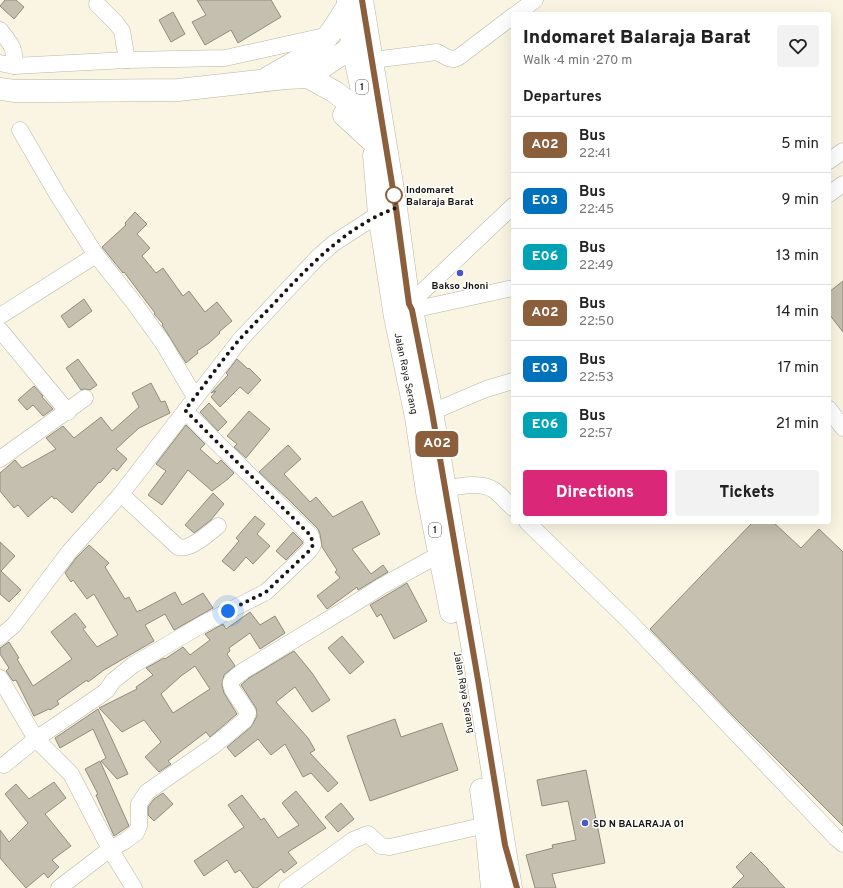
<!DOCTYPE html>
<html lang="en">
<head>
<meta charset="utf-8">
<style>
  body { margin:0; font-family:Overpass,sans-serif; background:#f2f2f2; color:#222; height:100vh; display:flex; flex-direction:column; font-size:15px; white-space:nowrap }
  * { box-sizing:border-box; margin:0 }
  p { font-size:13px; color:#767676 }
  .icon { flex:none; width:22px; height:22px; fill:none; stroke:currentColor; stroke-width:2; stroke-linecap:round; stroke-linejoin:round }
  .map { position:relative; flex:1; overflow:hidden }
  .panel { position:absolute; left:511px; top:12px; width:320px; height:512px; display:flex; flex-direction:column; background:#fff; border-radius:4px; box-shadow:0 4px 16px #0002 }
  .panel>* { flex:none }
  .badge { padding:0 8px; border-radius:6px; font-size:14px; line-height:26px }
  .you { position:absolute; width:20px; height:20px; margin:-10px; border:3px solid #fff; border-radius:50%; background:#1a73e8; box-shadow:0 0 0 6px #1a73e833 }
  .map>.badge { position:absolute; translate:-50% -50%; box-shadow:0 0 0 2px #fff }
  h2 { padding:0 12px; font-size:15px; line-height:36px }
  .round { display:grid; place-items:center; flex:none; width:42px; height:42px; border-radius:4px; background:#f2f2f2 }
  .headline { display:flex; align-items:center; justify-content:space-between; height:68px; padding:0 12px }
  h1 { font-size:19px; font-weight:800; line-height:30px }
  .button { display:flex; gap:8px; margin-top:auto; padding:8px 12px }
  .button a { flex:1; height:46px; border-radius:4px; background:#db2777; color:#fff; font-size:16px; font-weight:800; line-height:46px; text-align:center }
  .button a+a { background:#f2f2f2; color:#222 }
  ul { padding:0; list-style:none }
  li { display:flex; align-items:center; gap:12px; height:56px; padding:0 12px; border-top:1px solid #e0e0e0 }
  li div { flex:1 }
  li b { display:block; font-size:15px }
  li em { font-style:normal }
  li .badge { min-width:44px; font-weight:700; text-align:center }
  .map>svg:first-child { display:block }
  .building { fill:#c4bfae; stroke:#918c7c; fill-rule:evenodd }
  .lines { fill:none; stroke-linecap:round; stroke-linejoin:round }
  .minor-casing { stroke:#bab5a4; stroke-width:17 }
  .highway-casing { stroke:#bab5a4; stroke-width:23 }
  .minor { stroke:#fff; stroke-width:16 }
  .highway { stroke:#fff; stroke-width:22 }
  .line-casing { stroke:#fff; stroke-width:9 }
  .line { stroke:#8b5e3c; stroke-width:6 }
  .walk { stroke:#181610; stroke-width:4; stroke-dasharray:0 7.2 }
  .stop-dot { fill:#fff; stroke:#8b5e3c; stroke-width:2 }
  .poi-dot { fill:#4b56cc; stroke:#fff; stroke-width:1.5 }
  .labels { text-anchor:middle; stroke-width:3; stroke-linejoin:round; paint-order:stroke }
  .shield { fill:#fff; stroke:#5d5c58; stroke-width:1 }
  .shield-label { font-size:9px; font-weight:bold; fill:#181610 }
  .stop-label { font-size:10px; font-weight:bold; fill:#181610; stroke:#fff; text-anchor:start }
  .poi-label { font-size:10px; font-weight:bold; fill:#181610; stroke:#fff }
  .street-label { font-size:10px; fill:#181610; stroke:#fff }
</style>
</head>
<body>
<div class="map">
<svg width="843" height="888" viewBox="0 0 843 888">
  <rect width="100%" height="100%" fill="#faf5e3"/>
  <g class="building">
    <path d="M5,0H16L24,7L14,19L0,6Z"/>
    <path d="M197,0H271L281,17L238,43L231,30L205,45L192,22L206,15Z"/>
    <path d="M173,12L185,34L171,42L159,20Z"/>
    <path d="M135,212L147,224L137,234L150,248L142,256L156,273L163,268L183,296L189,291L205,312L217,302L232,321L219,332L220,333L209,343L197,351L198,353L186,363L162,325L163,324L154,314L155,313L124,272L123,273L102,247L126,225L125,223Z"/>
    <path d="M843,281V332L829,314V292Z"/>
    <path d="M84,299L92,311L69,328L61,316Z"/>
    <path d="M78,359L97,385L90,390L84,389L81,390L66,368Z"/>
    <path d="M237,359L248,369L249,368L261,380L248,394L240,387L220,407L211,397L216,391L211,393L228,375L226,373Z"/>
    <path d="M151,383L161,402L165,401L170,413L139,428L116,449L127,459L117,471L113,468L100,483L99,482L72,513L56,498L54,499L52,496L28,517L18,505L14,508L0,491V473L15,460L22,468L56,449L46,438L63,426L74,438L101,417L112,431L139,407L132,393Z"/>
    <path d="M34,386L43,396L42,397L53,409L43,416L33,405L27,410L18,400Z"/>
    <path d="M209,403L227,422L218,431L200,412Z"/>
    <path d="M249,411L270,429L246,458L234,447L237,444L227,436Z"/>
    <path d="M186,425L205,444L200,449L217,464L221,460L234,473L228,479L212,491L188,470L162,505L148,495L166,471L156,464Z"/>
    <path d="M288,445L301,459L284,474L310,502L316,497L333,517L362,501L380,534L352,549L371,574L383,565L388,572L358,590L357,587L327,609L317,596L340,578L335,572L337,570L322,547L320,534L318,529L288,499L259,472Z"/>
    <path d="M213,493L224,504L210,521L194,533L185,525Z"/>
    <path d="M255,516L265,524L257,534L270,546L253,564L246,557L234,571L222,561L239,541L236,538Z"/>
    <path d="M753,522H773L801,548L819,529L843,552V826L732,715L650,629Z"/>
    <path d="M293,532L302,541L303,543L286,560L276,551Z"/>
    <path d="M0,542L15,556L1,571L21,590L9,602L0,594Z"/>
    <path d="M89,545L109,563L105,567L125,599L129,597L137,612L140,610V611L175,592L182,605L203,593L213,608L174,630L165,614L145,625L154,641L104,670L88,682L87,680L57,701L59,704L50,710L49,709L34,716L16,680L13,681L6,671L9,668L0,654V648L9,642L19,658L17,659L33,686L72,659L51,632L75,613L86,627L83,629L97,647L118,635L94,594L87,599L73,580L71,582L65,573L76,558Z"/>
    <path d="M407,583L427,621L394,639L381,614L377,617L370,605Z"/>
    <path d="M250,612L260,625L275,616L285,633L260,649L250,633L229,648L230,651L227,654L235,666L224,675L222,685L224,693L237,714L210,737L206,732L168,761L171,764L159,772L145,757L161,742L144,720L122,732L99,708L137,689L136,687L153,675L146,668L164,658L165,659L183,647L190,655L210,640L205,634L223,624L226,629ZM195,666L210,689L173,713L161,694L181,676Z"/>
    <path d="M342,636L364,662L350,674L328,648Z"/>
    <path d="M294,651L312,673L330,700L312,712L295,687L276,702L308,738L315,750L310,753L338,783L328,792L311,773L303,777L285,744L271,755L258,739L235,757L227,747L251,727L257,716L256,708L241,685L249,678Z"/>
    <path d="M98,709L128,774L117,779L101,761L106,758L93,729L60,748L55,738Z"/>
    <path d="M395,719L401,737L442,723L458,770L370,801L347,736Z"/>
    <path d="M100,761L129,826L114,836L96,795L98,794L85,769Z"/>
    <path d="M586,770L605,863L552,874L556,888H535L526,855L553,848L552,845L576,840L568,801L542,806L537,780Z"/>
    <path d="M54,782L66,798L45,814L71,846L52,860L59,867L48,878L44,873L26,888L0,858V830L9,842L28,823L5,794L16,784L29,799Z"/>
    <path d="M296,791L326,828L288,852L297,863L284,873L281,869L257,888H253L240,870L235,873L227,860L204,876L194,861L244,827L228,805L242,795L261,820L264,818L278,838L299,825L282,803Z"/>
    <path d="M163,793L173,804L154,821L148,815V807L154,799Z"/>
    <path d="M341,803L354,819L338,832L325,817Z"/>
    <path d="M751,852L768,869V870L785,888H732L744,876L736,867Z"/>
  </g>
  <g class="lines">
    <g class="minor-casing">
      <g id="minor">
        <path d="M97,4L116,23L122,31L127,60"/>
        <path d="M516,14L535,0"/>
        <path d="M0,30C10,43 16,48 14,66"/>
        <path d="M373,60L437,52L448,58L454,59L459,57L513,16"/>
        <path d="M0,63L14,66L127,60L225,58L329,35"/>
        <path d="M20,130L57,194L96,255"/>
        <path d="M829,161L843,151"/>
        <path d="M829,194L843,184"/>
        <path d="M404,309L513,206"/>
        <path d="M412,310L513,288"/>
        <path d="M0,316L96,255L135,304L163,343L195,397"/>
        <path d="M0,330L68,412"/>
        <path d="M829,409L843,428"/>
        <path d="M432,412L486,389L513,381"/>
        <path d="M0,459L85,398"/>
        <path d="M444,489C460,486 480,481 494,490C501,495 507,503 513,508"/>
        <path d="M121,494L178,547C190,551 209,533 218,526"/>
        <path d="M527,522L631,623L836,838L843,844"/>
        <path d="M0,637L14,625L69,552L121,494L240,340L318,257L334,243L379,214L388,211"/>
        <path d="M0,678L36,739L71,774L110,849L134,888"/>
        <path d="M4,765L36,739L102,694L107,690L113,681L133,665L203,624L266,592L309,551L313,545L311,536L185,411"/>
        <path d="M59,888L110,849L125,841L136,833L139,826V804L147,792L212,747L245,720L248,713C245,706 229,689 231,682C233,678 240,674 243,671L352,605L382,586L440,554"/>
        <path d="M287,888L353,840L368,834L381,846L390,847L486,825"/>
      </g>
    </g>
    <g class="highway-casing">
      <g id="highway">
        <path d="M348,0L352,45L365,104"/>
        <path d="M362,0L396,208L409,304L412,310L432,412L478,680L511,888"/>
        <path d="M269,77C286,67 305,58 320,45C332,34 340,18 349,4"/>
        <path d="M308,77L346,51L362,36"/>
        <path d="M0,89L15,91H53L178,90L286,78L308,77L335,92L372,121"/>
        <path d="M344,115L372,141"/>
        <path id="s1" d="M374,155L379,214L395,317L416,417L427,492L451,612"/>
        <path d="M481,790L486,825L492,888"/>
      </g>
    </g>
    <use href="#minor" class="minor"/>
    <use href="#highway" class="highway"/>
  </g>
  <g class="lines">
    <g class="line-casing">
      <path id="line" d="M362,0L396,208L409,304L412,310L432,412L478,680L505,845L517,888"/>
    </g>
    <use href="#line" class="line"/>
    <path class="walk" d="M228,611L266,592L309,551L313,545L311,536L185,410C203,387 220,363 239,340C252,326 266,312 279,298C313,262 349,225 396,208L394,195"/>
  </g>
  <circle class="stop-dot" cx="394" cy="195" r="8"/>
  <g class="poi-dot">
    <circle cx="460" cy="273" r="4"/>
    <circle cx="585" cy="823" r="4"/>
  </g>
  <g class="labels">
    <g class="shield">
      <rect x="356" y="80" width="12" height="14" rx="3"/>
      <rect x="429" y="523" width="12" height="14" rx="3"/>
    </g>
    <g class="shield-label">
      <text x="362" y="90">1</text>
      <text x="435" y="533">1</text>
    </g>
    <g class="stop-label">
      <text x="406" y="193">Indomaret<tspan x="406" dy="12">Balaraja Barat</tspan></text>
    </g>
    <g class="poi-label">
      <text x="460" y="289">Bakso Jhoni</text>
      <text x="593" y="827" text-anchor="start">SD N BALARAJA 01</text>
    </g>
    <g class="street-label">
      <text dy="4" stroke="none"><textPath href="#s1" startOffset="221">Jalan Raya Serang</textPath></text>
      <text transform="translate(465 692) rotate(80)" y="4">Jalan Raya Serang</text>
    </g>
  </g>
</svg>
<div class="you" style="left:228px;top:611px"></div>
<b class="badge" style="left:437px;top:444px;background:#8b5e3c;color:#fff">A02</b>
<section class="panel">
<div class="headline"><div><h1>Indomaret Balaraja Barat</h1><p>Walk · 4 min · 270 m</p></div><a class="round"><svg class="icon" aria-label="heart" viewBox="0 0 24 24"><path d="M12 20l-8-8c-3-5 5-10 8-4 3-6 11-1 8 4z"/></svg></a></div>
<h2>Departures</h2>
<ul>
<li><span class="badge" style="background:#8b5e3c;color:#fff">A02</span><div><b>Bus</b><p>22:41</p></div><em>5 min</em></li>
<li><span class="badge" style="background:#0072bc;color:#fff">E03</span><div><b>Bus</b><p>22:45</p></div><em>9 min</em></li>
<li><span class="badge" style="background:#00a3b4;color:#fff">E06</span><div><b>Bus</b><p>22:49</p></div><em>13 min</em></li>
<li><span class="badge" style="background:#8b5e3c;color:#fff">A02</span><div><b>Bus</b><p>22:50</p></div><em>14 min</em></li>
<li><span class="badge" style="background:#0072bc;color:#fff">E03</span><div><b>Bus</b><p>22:53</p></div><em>17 min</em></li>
<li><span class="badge" style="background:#00a3b4;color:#fff">E06</span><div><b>Bus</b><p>22:57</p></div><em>21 min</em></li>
</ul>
<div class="button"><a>Directions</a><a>Tickets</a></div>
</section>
</div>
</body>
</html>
